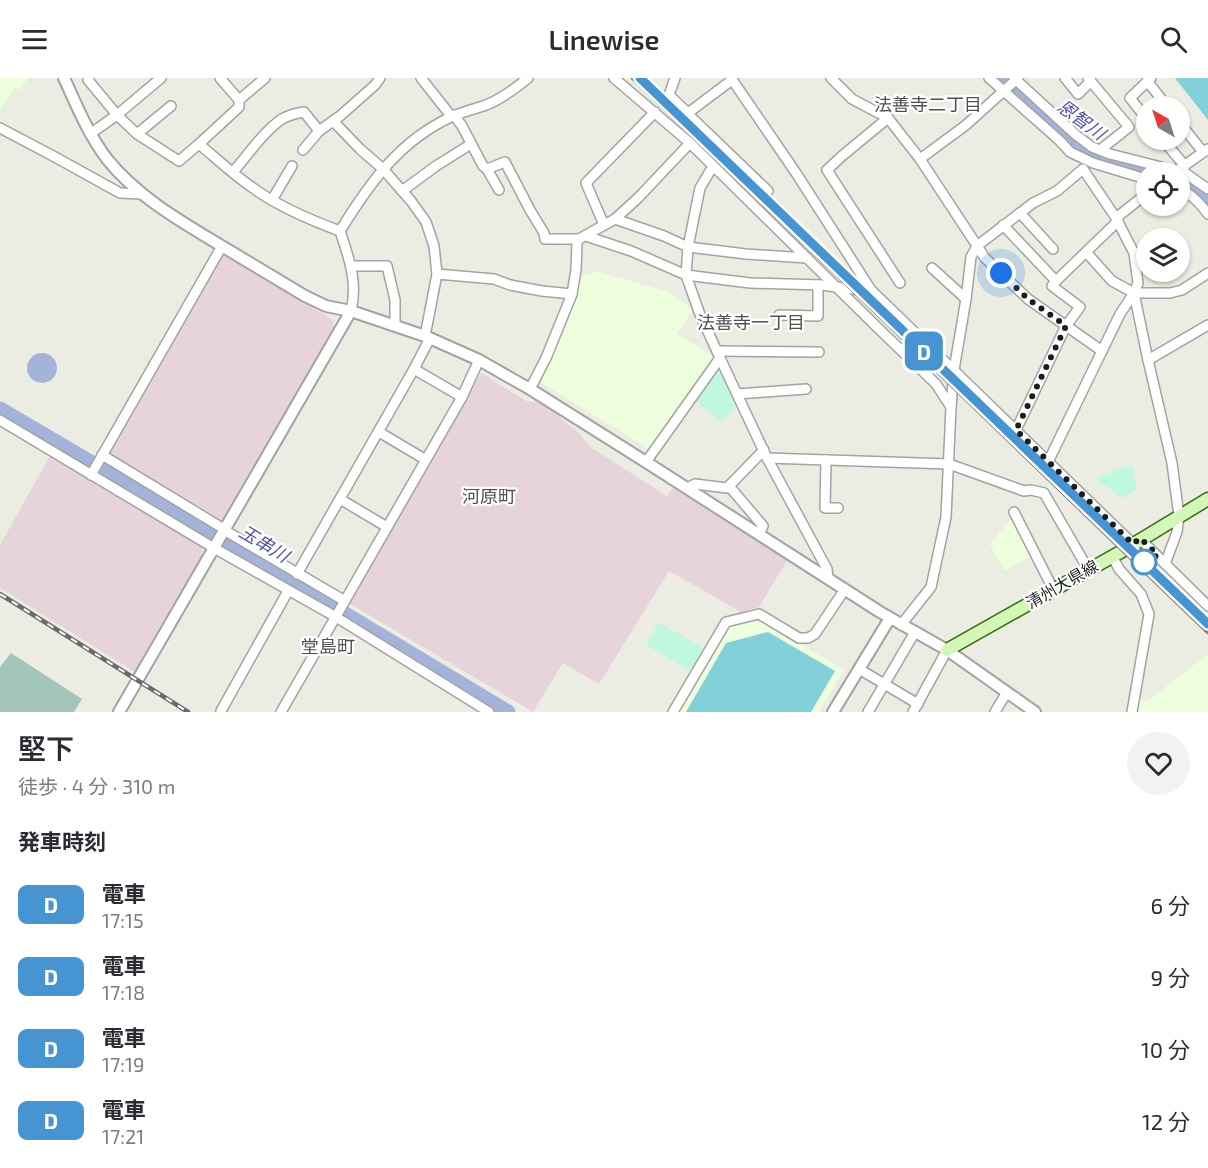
<!DOCTYPE html>
<html lang="ja">
<head>
<meta charset="utf-8">
<style>
  body { margin:0; font-family:"Exo 2","Noto Sans JP",sans-serif; background:#f2f2f3; color:#2b2b33; height:100vh; display:flex; flex-direction:column; font-size:22px; white-space:nowrap }
  * { box-sizing:border-box; margin:0 }
  p { font-size:20px; color:#7c7c81 }
  .icon { flex:none; width:33px; height:33px; fill:none; stroke:currentColor; stroke-width:2; stroke-linecap:round; stroke-linejoin:round }
  .map { position:relative; height:634px; overflow:hidden }
  .drawer { display:flex; flex-direction:column; background:#fff; flex:1 }
  .drawer>* { flex:none }
  .badge { padding:0 12px; border-radius:9px; font-size:21px; line-height:39px }
  .needle { width:39px; rotate:321deg }
  .fabs { position:absolute; left:1136px; top:18px; display:grid; gap:12px }
  .fabs a { display:grid; place-items:center; width:54px; height:54px; border-radius:50%; background:#fff; box-shadow:0 2px 4px #0004; font-size:30px }
  .you { position:absolute; width:30px; height:30px; margin:-15px; border:4px solid #fff; border-radius:50%; background:#1a73e8; box-shadow:0 0 0 9px #1a73e833 }
  .map>.badge { position:absolute; translate:-50% -50%; box-shadow:0 0 0 3px #fff }
  h2 { padding:0 18px; font-size:22px; line-height:54px }
  .round { display:grid; place-items:center; flex:none; width:63px; height:63px; border-radius:32px; background:#f2f2f3 }
  .overview { display:flex; align-items:center; justify-content:space-between; height:102px; padding:0 18px }
  h1 { font-size:28px; font-weight:600; line-height:45px }
  ul { padding:0; list-style:none }
  li { display:flex; align-items:center; gap:18px; height:72px; padding:0 18px }
  li div { flex:1 }
  li b { display:block; font-size:22px }
  li em { font-style:normal }
  li .badge { min-width:66px; font-weight:700; text-align:center }
  header { display:flex; justify-content:space-between; align-items:center; height:78px; padding:0 18px; background:#fff; font-size:27px; font-weight:600 }
  .map>svg:first-child { display:block }
  .industrial { fill:#e6d4da }
  .education { fill:#ecfedb }
  .cemetery { fill:#a4c5b9 }
  .park { fill:#c0f7df }
  .pitch { fill:#82d1da }
  .water { fill:#a4b3da }
  .lines { fill:none; stroke-linecap:round; stroke-linejoin:round }
  .river { stroke:#a4b3da; stroke-width:15 }
  .minor-casing { stroke:#a3a3a3; stroke-width:12 }
  .tertiary-casing { stroke:#a3a3a3; stroke-width:14 }
  .secondary-casing { stroke:#316e09; stroke-width:15 }
  .minor { stroke:#fff; stroke-width:9 }
  .tertiary { stroke:#fff; stroke-width:10 }
  .secondary { stroke:#d4f7b7; stroke-width:12 }
  .rail-casing { stroke:#6a6a6a; stroke-width:4.5 }
  .rail { stroke:#fff; stroke-width:2; stroke-dasharray:7; stroke-linecap:butt }
  .line-casing { stroke:#fff; stroke-width:14 }
  .line { stroke:#4694d1; stroke-width:9 }
  .walk { stroke:#1c1c1c; stroke-width:6; stroke-dasharray:0 10.8 }
  .stop-dot { fill:#fff; stroke:#4694d1; stroke-width:3 }
  .labels { text-anchor:middle; stroke-width:4.5; stroke-linejoin:round; paint-order:stroke }
  .street-label { font-size:16px; fill:#1c1c1c; stroke:#fff }
  .neighbourhood-label { font-size:18px; fill:#4f4f4f; stroke:#fff }
  .water-label { font-size:18px; font-style:italic; fill:#4d4ea8; stroke:#fff }
</style>
</head>
<body>
<header><svg class="icon" aria-label="menu" viewBox="0 0 24 24"><path d="M4 6h16M4 12h16M4 18h16"/></svg>Linewise<svg class="icon" aria-label="search" viewBox="0 0 24 24"><circle cx="10" cy="10" r="6"/><path d="M15 15l6 6"/></svg></header>
<div class="map">
<svg width="1208" height="634" viewBox="0 0 1208 634">
  <rect width="100%" height="100%" fill="#ebede2"/>
  <g class="industrial">
    <path d="M221,175L333,242L335,252L226,442H222L111,376L109,371Z"/>
    <path d="M481,295L526,323L540,325L559,335L558,338L581,357V358L592,370L667,418L673,410L788,481L759,529L741,534L669,493L599,606L563,585L533,634L347,524Z"/>
    <path d="M51,376L197,464L202,471V480L138,596L0,510V467Z"/>
  </g>
  <g class="education">
    <path d="M2,0H28L20,12L15,9L0,31V1Z"/>
    <path d="M598,194L666,213L693,231L677,256L716,279L652,373L540,304L575,223L581,197Z"/>
    <path d="M1013,438L1034,477L1004,493L990,466Z"/>
    <path d="M759,542L844,592L819,634H679L729,549Z"/>
    <path d="M1208,576V634H1138L1140,622L1148,623Z"/>
  </g>
  <path class="cemetery" d="M11,575L82,621L74,634H0V589Z"/>
  <g class="park">
    <path d="M721,287L739,325L722,344L695,323Z"/>
    <path d="M1132,387L1137,412L1122,420L1095,400Z"/>
    <path d="M659,544L703,570L690,593L646,567Z"/>
  </g>
  <g class="pitch">
    <path d="M1175,0H1208V42Z"/>
    <path d="M768,554L835,593L811,634H686L726,565Z"/>
  </g>
  <circle class="water" cx="42" cy="290" r="15"/>
  <g class="lines">
    <g class="river">
      <path d="M998,0L1074,67L1103,82L1151,94"/>
      <path d="M1179,101L1200,114L1208,124"/>
      <path d="M0,331L201,449L508,634"/>
    </g>
    <g class="minor-casing">
      <g id="minor">
        <path d="M89,0L88,2L117,37L137,56L179,83L199,66C217,81 234,97 253,110C279,129 310,142 340,153"/>
        <path d="M220,0L239,22L265,0"/>
        <path d="M421,0L451,38"/>
        <path d="M614,0L690,65L879,251L936,306L951,329"/>
        <path d="M675,0L669,17L688,35L732,2"/>
        <path d="M731,0L796,95L871,212L1133,466"/>
        <path d="M831,0L852,21L888,40L920,81L985,180L1028,221L1102,273"/>
        <path d="M989,0L1059,62L1070,74L1093,85L1146,101"/>
        <path d="M1014,0L1076,57L1092,69L1110,76L1185,95L1208,111"/>
        <path d="M1065,0L1078,16L1091,3"/>
        <path d="M1088,0L1129,49L1100,72"/>
        <path d="M1147,3L1167,28"/>
        <path d="M688,35L691,39L768,113"/>
        <path d="M454,37L462,48L483,88L487,91L505,84L530,132L544,155L545,161H579"/>
        <path d="M888,40L842,78L827,92L900,205"/>
        <path d="M1146,40L1130,20L1151,0"/>
        <path d="M333,43L360,71L383,91L411,123L426,144L434,168L437,196L425,258"/>
        <path d="M1179,44L1203,74"/>
        <path d="M0,50L55,79L120,115L141,116"/>
        <path d="M90,56L117,37L161,0"/>
        <path d="M137,56L171,28"/>
        <path d="M1163,62L1185,88"/>
        <path d="M199,66L239,29V22"/>
        <path d="M303,72L319,53L340,38L375,7L380,0"/>
        <path d="M920,81L966,47L1018,0"/>
        <path d="M487,91L499,112"/>
        <path d="M233,94C247,78 264,53 282,41C289,37 297,35 304,34L319,53"/>
        <path d="M1175,94L1208,71"/>
        <path d="M1179,110C1191,116 1200,125 1208,136"/>
        <path d="M402,113L436,88L471,66"/>
        <path d="M272,122L292,88"/>
        <path d="M1020,135L1053,171"/>
        <path d="M1116,140L1146,116"/>
        <path d="M615,141L664,158L688,169L746,176L807,180"/>
        <path d="M604,147L586,105L655,34"/>
        <path d="M1003,147L1056,203L1118,143"/>
        <path d="M586,158L631,173L686,197L750,205L821,207L860,212H871"/>
        <path d="M1086,174L1112,203L1134,215H1170L1182,212L1208,195"/>
        <path d="M352,188H387L395,222V248"/>
        <path d="M932,190L966,221"/>
        <path d="M437,196L494,201L510,207L542,213L572,216"/>
        <path d="M1134,215L1148,282L1172,385L1179,438L1177,454L1165,486"/>
        <path d="M351,233C358,204 349,180 340,153C369,106 399,63 451,39C462,34 474,31 486,27C501,21 516,10 528,0"/>
        <path d="M779,237L818,238V207"/>
        <path d="M717,273L819,274"/>
        <path d="M720,280L767,380L827,491L828,500"/>
        <path d="M1148,282L1208,247"/>
        <path d="M414,291L462,319"/>
        <path d="M530,311L546,280L572,216L576,192L577,165L579,161L615,141L638,120L690,65"/>
        <path d="M737,316L806,311"/>
        <path d="M0,342L214,470L336,539L489,634"/>
        <path d="M1016,352L1066,248L1080,229L1052,208L1056,203"/>
        <path d="M379,354L426,382"/>
        <path d="M102,377L224,451"/>
        <path d="M767,380L949,386L1024,413L1031,412L1044,415L1088,491"/>
        <path d="M826,382L825,430H838"/>
        <path d="M646,384L720,280L699,234L686,197L688,169L700,110L713,88"/>
        <path d="M91,397L222,168"/>
        <path d="M729,408L763,448L759,456"/>
        <path d="M687,410L695,406L727,410L764,372"/>
        <path d="M340,421L387,449"/>
        <path d="M1014,434L1053,511"/>
        <path d="M224,452L345,523"/>
        <path d="M1140,461L1208,528"/>
        <path d="M1112,478L1119,491L1141,516L1149,536L1132,634"/>
        <path d="M297,496L414,291L430,260"/>
        <path d="M901,547L931,509L946,439L951,329L954,292L966,221L971,179L977,168L1033,125L1057,113L1083,91L1116,140L1134,175L1138,205L1134,215L1120,236L1048,384"/>
        <path d="M859,591L918,626"/>
        <path d="M221,633L288,513"/>
        <path d="M281,634L462,319L479,282"/>
        <path d="M673,634L726,544L759,536L799,560H808L815,556L845,511"/>
        <path d="M868,634L915,554"/>
        <path d="M913,634L947,572"/>
        <path d="M995,634L1007,614"/>
      </g>
    </g>
    <g class="tertiary-casing">
      <g id="tertiary">
        <path d="M64,0C77,28 88,56 107,81C136,117 175,140 215,164C245,182 275,200 305,218L326,228L351,233L425,258L479,282L530,311L646,384L880,534L947,572L1035,634"/>
        <path d="M119,634L351,233"/>
        <path d="M833,634L890,540"/>
      </g>
    </g>
    <g class="secondary-casing">
      <path id="secondary" d="M947,572L1124,472L1208,421"/>
    </g>
    <use href="#minor" class="minor"/>
    <use href="#tertiary" class="tertiary"/>
    <use href="#secondary" class="secondary"/>
    <g class="rail-casing">
      <g id="rail">
        <path d="M633,0L1208,554"/>
        <path d="M0,516L188,634"/>
      </g>
    </g>
    <use href="#rail" class="rail"/>
  </g>
  <g class="lines">
    <g class="line-casing">
      <path id="line" d="M640,0L1208,546"/>
    </g>
    <use href="#line" class="line"/>
    <path class="walk" d="M1001,195L1028,221L1066,248L1016,352L1133,466L1140,460L1158,477L1144,484"/>
  </g>
  <circle class="stop-dot" cx="1144" cy="484" r="12"/>
  <g class="labels">
    <g class="street-label">
      <text transform="translate(1062 506) rotate(-30)" y="6">清州大県線</text>
    </g>
    <g class="neighbourhood-label">
      <text x="928" y="33">法善寺二丁目</text>
      <text x="751" y="251">法善寺一丁目</text>
      <text x="489" y="425">河原町</text>
      <text x="328" y="575">堂島町</text>
    </g>
    <g class="water-label">
      <text transform="translate(1081 42) rotate(36)" y="6">恩智川</text>
      <text transform="translate(264 466) rotate(31)" y="6">玉串川</text>
    </g>
  </g>
</svg>
<div class="fabs">
<a><svg class="needle" viewBox="-14 -14 28 28"><path d="M0-13l5 13h-10z" fill="#e53935"/><path d="M0 13l5-13h-10z" fill="#7c7c81"/></svg></a>
<a><svg class="icon" aria-label="locate" viewBox="0 0 24 24"><circle cx="12" cy="12" r="6"/><path d="M12 2v4M12 18v4M2 12h4M18 12h4"/></svg></a>
<a><svg class="icon" aria-label="layers" viewBox="0 0 24 24"><path d="M12 4l9 5-9 5-9-5zM3 14l9 5 9-5"/></svg></a>
</div>
<div class="you" style="left:1001px;top:195px"></div>
<b class="badge" style="left:924px;top:273px;background:#4694d1;color:#fff">D</b>
</div>
<section class="drawer">
<div class="overview"><div><h1>堅下</h1><p>徒歩 · 4 分 · 310 m</p></div><a class="round"><svg class="icon" aria-label="heart" viewBox="0 0 24 24"><path d="M12 20l-8-8c-3-5 5-10 8-4 3-6 11-1 8 4z"/></svg></a></div>
<h2>発車時刻</h2>
<ul>
<li><span class="badge" style="background:#4694d1;color:#fff">D</span><div><b>電車</b><p>17:15</p></div><em>6 分</em></li>
<li><span class="badge" style="background:#4694d1;color:#fff">D</span><div><b>電車</b><p>17:18</p></div><em>9 分</em></li>
<li><span class="badge" style="background:#4694d1;color:#fff">D</span><div><b>電車</b><p>17:19</p></div><em>10 分</em></li>
<li><span class="badge" style="background:#4694d1;color:#fff">D</span><div><b>電車</b><p>17:21</p></div><em>12 分</em></li>
</ul>
</section>
</body>
</html>
